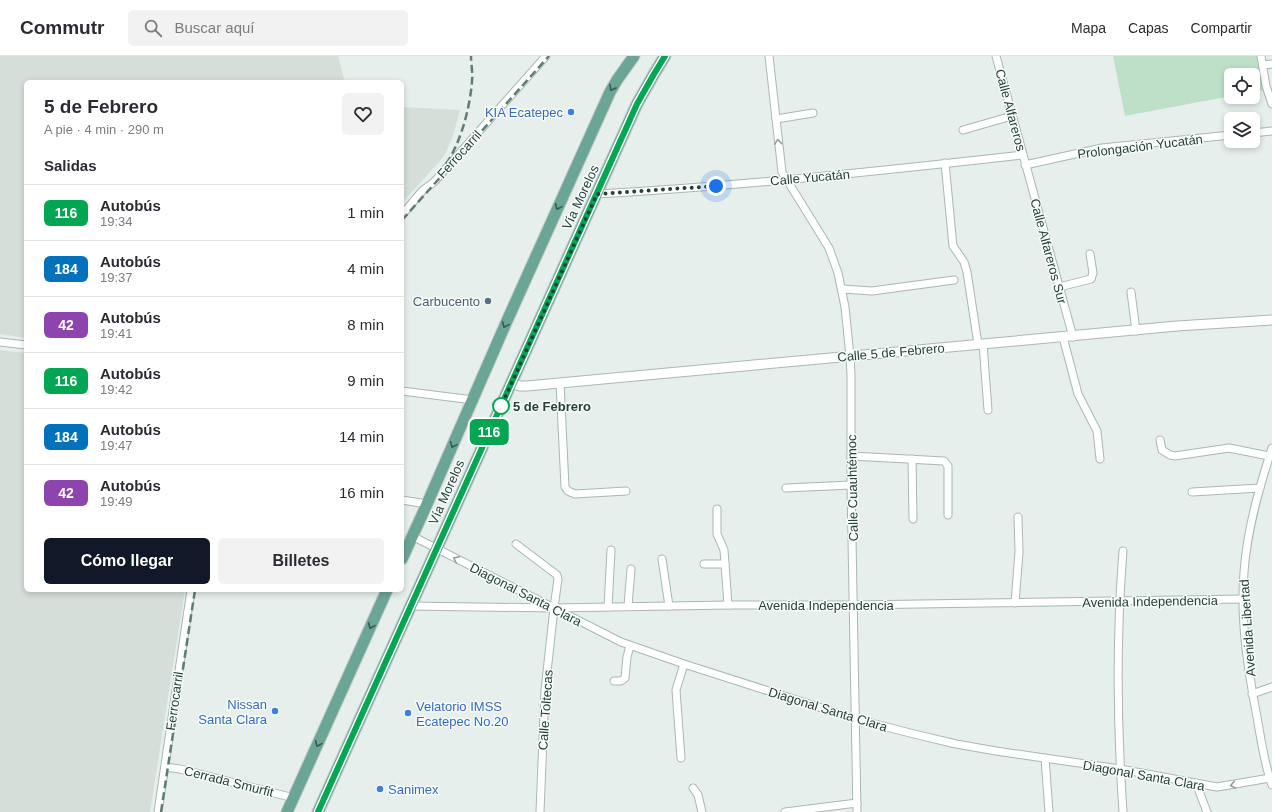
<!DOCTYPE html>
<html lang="es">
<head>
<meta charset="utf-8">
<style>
  body { margin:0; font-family:Helvetica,sans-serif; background:#f2f2f3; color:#2b2b33; height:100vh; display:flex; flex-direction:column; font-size:15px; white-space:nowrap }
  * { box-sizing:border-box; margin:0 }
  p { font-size:13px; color:#7c7c81 }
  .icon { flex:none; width:22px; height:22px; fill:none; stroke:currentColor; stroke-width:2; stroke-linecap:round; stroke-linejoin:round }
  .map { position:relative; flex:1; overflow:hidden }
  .panel { position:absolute; left:24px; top:24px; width:380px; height:512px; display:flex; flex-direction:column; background:#fff; border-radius:6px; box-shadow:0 2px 6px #0003 }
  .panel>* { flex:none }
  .badge { padding:0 8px; border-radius:6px; font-size:14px; line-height:26px }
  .tools { position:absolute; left:1224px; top:12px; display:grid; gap:8px }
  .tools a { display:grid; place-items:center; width:36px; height:36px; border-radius:6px; background:#fff; box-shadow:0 2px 6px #0003; font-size:20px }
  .you { position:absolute; width:20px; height:20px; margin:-10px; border:3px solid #fff; border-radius:50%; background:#1a73e8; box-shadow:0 0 0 6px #1a73e833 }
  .map>.badge { position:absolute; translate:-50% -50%; box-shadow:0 0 0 2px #fff }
  h2 { padding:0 20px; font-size:15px; line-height:36px }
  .round { display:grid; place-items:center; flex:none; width:42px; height:42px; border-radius:6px; background:#f2f2f3 }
  .summary { display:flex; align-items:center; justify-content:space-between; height:68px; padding:0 20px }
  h1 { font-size:19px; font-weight:800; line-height:30px }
  .action { display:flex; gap:8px; margin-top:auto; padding:8px 20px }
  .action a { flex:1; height:46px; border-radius:6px; background:#111827; color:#fff; font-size:16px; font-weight:800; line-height:46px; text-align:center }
  .action a+a { background:#f2f2f3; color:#2b2b33 }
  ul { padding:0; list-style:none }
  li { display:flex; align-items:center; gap:12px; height:56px; padding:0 20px; border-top:1px solid #e1e1e2 }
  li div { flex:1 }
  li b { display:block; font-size:15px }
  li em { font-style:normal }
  li .badge { min-width:44px; font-weight:700; text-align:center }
  header { display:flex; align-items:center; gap:24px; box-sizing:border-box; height:56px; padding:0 20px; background:#fff; border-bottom:1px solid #e1e1e2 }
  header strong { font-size:19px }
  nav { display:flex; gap:22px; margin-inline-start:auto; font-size:14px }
  .search { width:280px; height:36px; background:#f2f2f3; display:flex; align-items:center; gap:10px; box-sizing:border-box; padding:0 14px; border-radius:6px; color:#7c7c81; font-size:15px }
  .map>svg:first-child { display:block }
  .built { fill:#d4dfda }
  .green { fill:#bfe0c8 }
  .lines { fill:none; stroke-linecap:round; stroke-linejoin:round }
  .minor-casing { stroke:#a8b8b2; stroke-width:9 }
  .tertiary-casing { stroke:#a8b8b2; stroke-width:11 }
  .primary-casing { stroke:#c2cac8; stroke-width:13 }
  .minor { stroke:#fff; stroke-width:7 }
  .tertiary { stroke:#fff; stroke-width:9 }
  .primary { stroke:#6aa596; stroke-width:11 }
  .rail { stroke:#5f7d75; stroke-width:2.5; stroke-dasharray:8 4; stroke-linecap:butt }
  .oneway { stroke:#365b51 }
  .oneway2 { stroke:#92a09c }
  .line-casing { stroke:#fff; stroke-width:9 }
  .line { stroke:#00a651; stroke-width:6 }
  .walk { stroke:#24423a; stroke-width:4; stroke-dasharray:0 7.2 }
  .shop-dot { fill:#3f7fe0; stroke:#f7fbf9; stroke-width:1.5 }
  .service-dot { fill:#5c6f8a; stroke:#f7fbf9; stroke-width:1.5 }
  .stop-dot { fill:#fff; stroke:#00a651; stroke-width:2 }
  .labels { text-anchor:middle; stroke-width:3; stroke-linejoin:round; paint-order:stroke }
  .street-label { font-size:13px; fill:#24423a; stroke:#f7fbf9 }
  .shop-label { font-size:13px; fill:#366cbe; stroke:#f7fbf9; text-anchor:end }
  .service-label { font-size:13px; fill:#4e5e75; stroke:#f7fbf9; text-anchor:end }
  .stop-label { font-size:13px; font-weight:bold; fill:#24423a; stroke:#f7fbf9; text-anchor:start }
</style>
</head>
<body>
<header>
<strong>Commutr</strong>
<div class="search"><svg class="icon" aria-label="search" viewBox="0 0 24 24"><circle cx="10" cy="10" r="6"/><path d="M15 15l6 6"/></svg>Buscar aquí</div>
<nav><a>Mapa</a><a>Capas</a><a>Compartir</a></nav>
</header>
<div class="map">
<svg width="1272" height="756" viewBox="0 0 1272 756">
  <rect width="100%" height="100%" fill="#e6efeb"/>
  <g class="built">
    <path d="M0,0H338L345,26H26V282L0,278Z"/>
    <path d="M402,51L460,54L453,80L445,98L439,106L402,147Z"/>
    <path d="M0,294L26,297V534H185L150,756H0Z"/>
  </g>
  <path class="green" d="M1113,0H1259L1266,34L1253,36V19H1231V40L1125,60Z"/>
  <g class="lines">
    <g class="minor-casing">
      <g id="minor">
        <path d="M769,0L782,116L829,192L838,217L845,251L850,300L851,319V429L857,756"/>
        <path d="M996,0L1073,281"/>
        <path d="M1261,0L1266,30L1272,48"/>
        <path d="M1263,9L1272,8"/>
        <path d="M776,63L813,57"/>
        <path d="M963,74L1012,60"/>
        <path d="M1253,77L1272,75"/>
        <path d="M945,107L953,190L964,206L967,216L978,288"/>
        <path d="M1025,109L1102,92L1231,79"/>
        <path d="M597,138C739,130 881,115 1023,99"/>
        <path d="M402,159L422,135L434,126L546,0"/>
        <path d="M1059,231L1091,223L1093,217L1090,198"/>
        <path d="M843,233L872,235L954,224"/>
        <path d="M1131,236L1136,275"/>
        <path d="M1063,281L1078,338L1097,375L1100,403"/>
        <path d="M0,286L26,289"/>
        <path d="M983,288L988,354"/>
        <path d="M560,327L565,431L568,435L575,438L626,435"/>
        <path d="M402,335L473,344"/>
        <path d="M1160,384L1162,394L1170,399L1175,400L1229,392L1269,400"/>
        <path d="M1272,392C1259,432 1247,474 1244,516C1240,564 1248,614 1257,661C1261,683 1264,707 1272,729"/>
        <path d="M851,400L944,405L948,410V459"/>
        <path d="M912,403L913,463"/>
        <path d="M786,432L851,429"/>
        <path d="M1192,436L1260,432"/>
        <path d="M402,444L427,448"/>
        <path d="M717,453V478L724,494L728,549"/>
        <path d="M412,480L621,586L684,608L856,663L914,678L956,688L996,695L1120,713L1217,731L1270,722"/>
        <path d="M516,488L557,519L558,523L554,552L545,634L540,756"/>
        <path d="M1123,495C1116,582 1117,669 1123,756"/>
        <path d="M662,503L669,550"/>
        <path d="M704,508H725"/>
        <path d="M1015,547L1019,496L1018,461"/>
        <path d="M410,550L554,552L728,549H854L1243,543"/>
        <path d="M628,550L631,513"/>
        <path d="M608,551L611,494"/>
        <path d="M614,625H621L625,622L627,601L630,590"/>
        <path d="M1252,638L1272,631"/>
        <path d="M681,702L676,634L684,608"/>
        <path d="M1045,702L1049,756"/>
        <path d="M165,711L180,713L294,742"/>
        <path d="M1196,727L1207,756"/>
        <path d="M693,732L698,739L702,756"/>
        <path d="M158,756L191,534"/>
        <path d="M785,756L857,747"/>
      </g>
    </g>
    <g class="tertiary-casing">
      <path id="tertiary" d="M511,327L520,330H527L1177,270L1272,264"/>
    </g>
    <g class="primary-casing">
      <g id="primary">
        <path d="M402,503L427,448L506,267L610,36L617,24L634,0"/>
        <path d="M287,756L387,534"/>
        <path d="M318,756L637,48L654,18L665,0"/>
      </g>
    </g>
    <use href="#minor" class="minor"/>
    <use href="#tertiary" class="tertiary"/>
    <use href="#primary" class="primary"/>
    <g class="rail">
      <path d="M446,108C461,86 470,52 472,25C473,17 471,8 471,0"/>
      <path d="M402,164L549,0"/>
      <path d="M161,756L195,534"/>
    </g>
  </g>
  <defs><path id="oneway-chevron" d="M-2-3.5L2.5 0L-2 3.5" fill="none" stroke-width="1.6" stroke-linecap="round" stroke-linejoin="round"/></defs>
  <g class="oneway">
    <use href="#oneway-chevron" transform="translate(612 32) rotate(119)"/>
    <use href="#oneway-chevron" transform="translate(558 151) rotate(114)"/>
    <use href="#oneway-chevron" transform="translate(505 269) rotate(114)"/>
    <use href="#oneway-chevron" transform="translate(453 389) rotate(114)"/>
    <use href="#oneway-chevron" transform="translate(371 570) rotate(114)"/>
    <use href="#oneway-chevron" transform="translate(318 688) rotate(114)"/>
  </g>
  <g class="oneway2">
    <use href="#oneway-chevron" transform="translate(778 86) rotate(-96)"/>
    <use href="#oneway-chevron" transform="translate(456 503) rotate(-153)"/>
    <use href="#oneway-chevron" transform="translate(1233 729) rotate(170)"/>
  </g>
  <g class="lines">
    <g class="line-casing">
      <path id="line" d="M318,756L637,48L654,18L665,0"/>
    </g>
    <use href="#line" class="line"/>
    <path class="walk" d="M501,350L499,355L597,138L716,130"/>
  </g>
  <g class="shop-dot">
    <circle cx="571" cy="56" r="4"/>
    <circle cx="275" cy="655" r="4"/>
    <circle cx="408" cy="657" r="4"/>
    <circle cx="380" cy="733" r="4"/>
  </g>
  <circle class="service-dot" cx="488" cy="245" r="4"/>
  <circle class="stop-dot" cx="501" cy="350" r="8"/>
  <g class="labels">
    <g class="street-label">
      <text transform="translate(1011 54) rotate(75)" y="5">Calle Alfareros</text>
      <text transform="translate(1140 90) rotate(-7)" y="5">Prolongación Yucatán</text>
      <text transform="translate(459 98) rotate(-48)" y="5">Ferrocarril</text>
      <text transform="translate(810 121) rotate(-5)" y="5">Calle Yucatán</text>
      <text transform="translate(580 141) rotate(-65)" y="5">Vía Morelos</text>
      <text transform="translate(1049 195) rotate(75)" y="5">Calle Alfareros Sur</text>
      <text transform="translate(891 296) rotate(-5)" y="5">Calle 5 de Febrero</text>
      <text transform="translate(852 432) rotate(-91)" y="5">Calle Cuauhtémoc</text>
      <text transform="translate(446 436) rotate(-66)" y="5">Vía Morelos</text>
      <text transform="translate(526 538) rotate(27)" y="5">Diagonal Santa Clara</text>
      <text transform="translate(1150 545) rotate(-1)" y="5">Avenida Independencia</text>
      <text x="826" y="554">Avenida Independencia</text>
      <text transform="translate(1247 572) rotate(-94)" y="5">Avenida Libertad</text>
      <text transform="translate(174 645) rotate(-82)" y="5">Ferrocarril</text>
      <text transform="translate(828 653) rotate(17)" y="5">Diagonal Santa Clara</text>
      <text transform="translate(545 654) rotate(-86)" y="5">Calle Toltecas</text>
      <text transform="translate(1144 719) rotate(10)" y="5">Diagonal Santa Clara</text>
      <text transform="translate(229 725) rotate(14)" y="5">Cerrada Smurfit</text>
    </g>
    <g class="shop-label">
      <text x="563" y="61">KIA Ecatepec</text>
      <text x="267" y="653">Nissan<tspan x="267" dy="15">Santa Clara</tspan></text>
      <text x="416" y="655" text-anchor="start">Velatorio IMSS<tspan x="416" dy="15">Ecatepec No.20</tspan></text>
      <text x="388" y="738" text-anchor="start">Sanimex</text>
    </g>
    <g class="service-label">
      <text x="480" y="250">Carbucento</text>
    </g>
    <g class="stop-label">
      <text x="513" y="355">5 de Febrero</text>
    </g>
  </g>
</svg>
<div class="tools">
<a><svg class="icon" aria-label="locate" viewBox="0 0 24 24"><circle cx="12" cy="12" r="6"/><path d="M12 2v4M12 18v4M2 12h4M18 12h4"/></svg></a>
<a><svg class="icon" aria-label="layers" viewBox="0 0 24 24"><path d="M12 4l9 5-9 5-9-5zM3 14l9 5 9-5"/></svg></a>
</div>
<div class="you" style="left:716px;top:130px"></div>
<b class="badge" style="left:489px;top:376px;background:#00a651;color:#fff">116</b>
<section class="panel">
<div class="summary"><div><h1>5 de Febrero</h1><p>A pie · 4 min · 290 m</p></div><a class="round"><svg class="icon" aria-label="heart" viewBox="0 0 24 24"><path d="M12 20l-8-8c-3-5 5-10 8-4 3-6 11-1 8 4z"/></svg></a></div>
<h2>Salidas</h2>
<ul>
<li><span class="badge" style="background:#00a651;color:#fff">116</span><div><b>Autobús</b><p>19:34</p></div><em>1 min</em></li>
<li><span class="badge" style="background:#0072bc;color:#fff">184</span><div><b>Autobús</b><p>19:37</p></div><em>4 min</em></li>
<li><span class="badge" style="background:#8e44ad;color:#fff">42</span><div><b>Autobús</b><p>19:41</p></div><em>8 min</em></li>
<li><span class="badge" style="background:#00a651;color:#fff">116</span><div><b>Autobús</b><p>19:42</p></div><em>9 min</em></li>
<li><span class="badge" style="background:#0072bc;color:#fff">184</span><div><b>Autobús</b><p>19:47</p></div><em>14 min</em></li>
<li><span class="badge" style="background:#8e44ad;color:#fff">42</span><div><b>Autobús</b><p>19:49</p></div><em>16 min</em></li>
</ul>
<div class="action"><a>Cómo llegar</a><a>Billetes</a></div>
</section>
</div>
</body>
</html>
